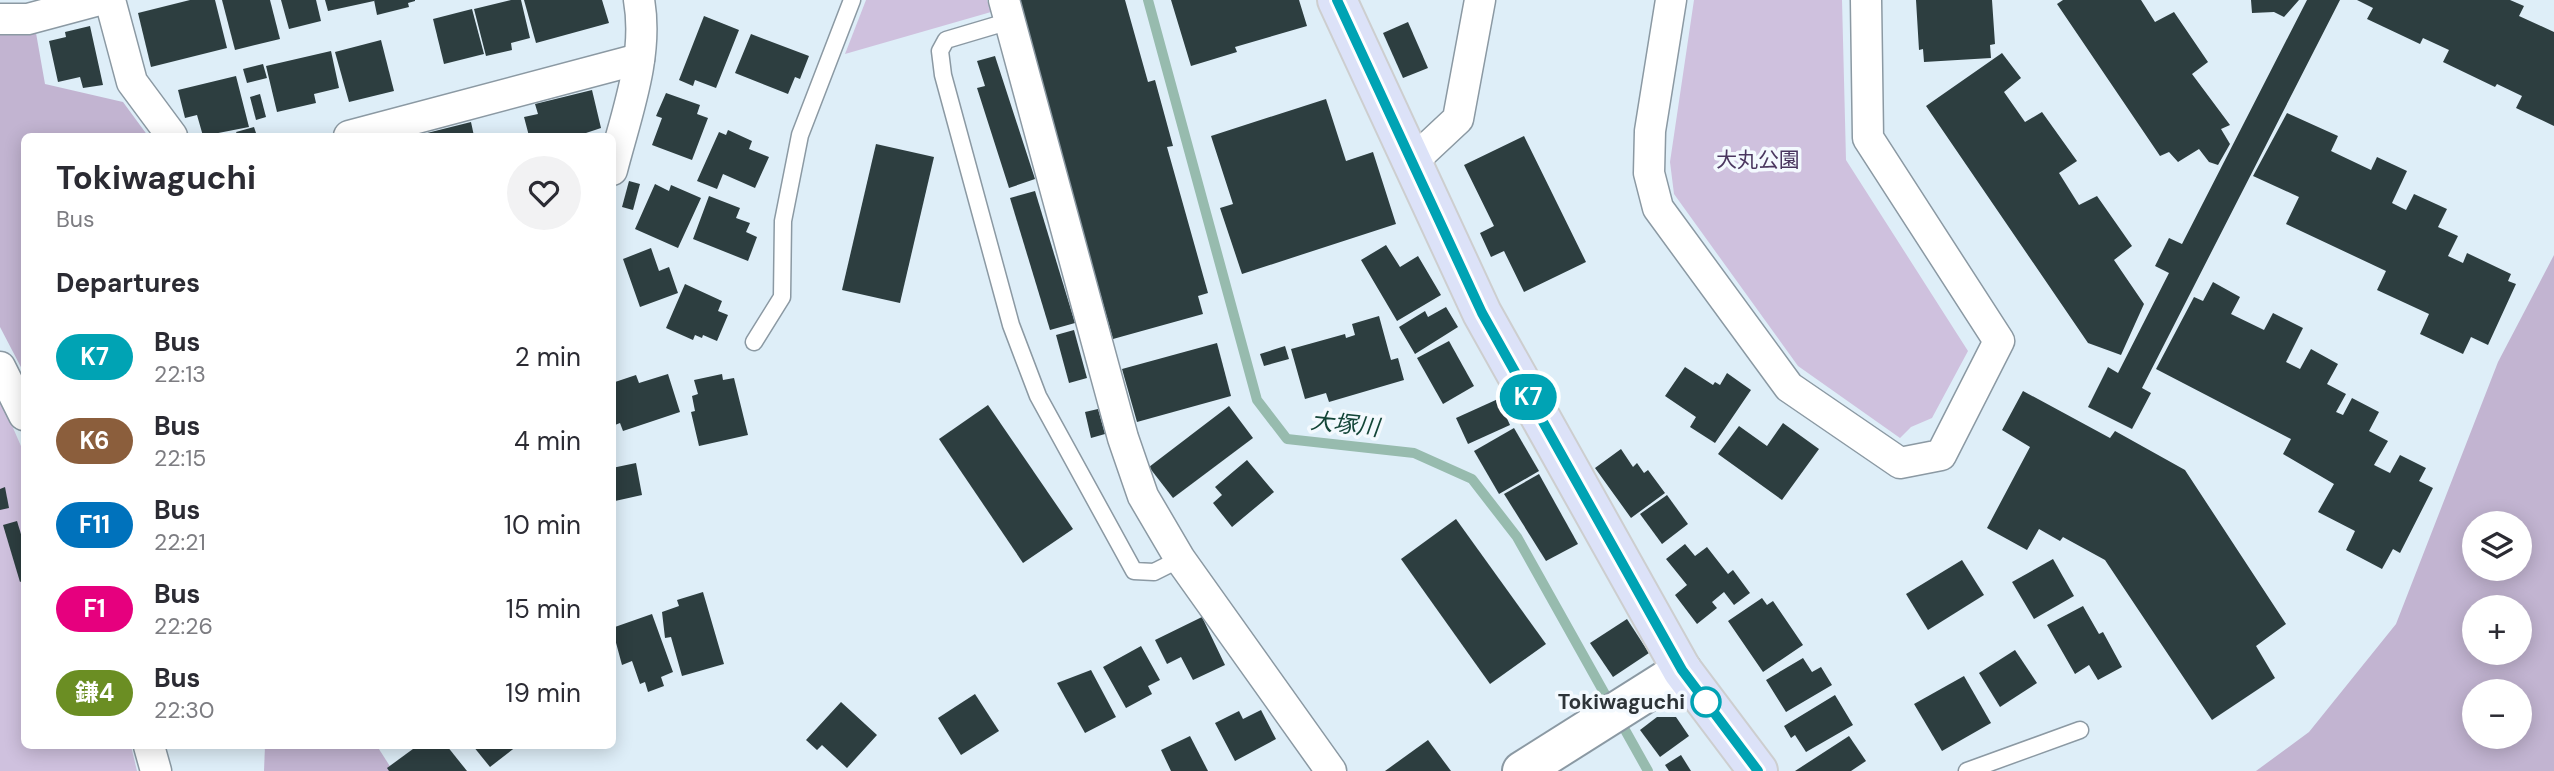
<!DOCTYPE html>
<html lang="en">
<head>
<meta charset="utf-8">
<style>
  body { margin:0; font-family:"DM Sans","Noto Sans JP",sans-serif; background:#f2f2f3; color:#2b2b33; height:100vh; display:flex; flex-direction:column; font-size:26px; white-space:nowrap }
  * { box-sizing:border-box; margin:0 }
  p { font-size:23px; color:#7c7c81 }
  .icon { flex:none; width:38px; height:38px; fill:none; stroke:currentColor; stroke-width:2; stroke-linecap:round; stroke-linejoin:round }
  .map { position:relative; flex:1; overflow:hidden }
  .sheet { position:absolute; left:21px; top:133px; width:595px; height:616px; display:flex; flex-direction:column; background:#fff; border-radius:10px; box-shadow:0 4px 18px #0003 }
  .sheet>* { flex:none }
  .badge { padding:0 14px; border-radius:23px; font-size:24px; line-height:46px }
  .tools { position:absolute; left:2462px; top:511px; display:grid; gap:14px }
  .tools a { display:grid; place-items:center; width:70px; height:70px; border-radius:50%; background:#fff; box-shadow:0 4px 18px #0003; font-size:35px }
  .map>.badge { position:absolute; translate:-50% -50%; box-shadow:0 0 0 4px #fff }
  h2 { padding:0 35px; font-size:26px; line-height:63px }
  .round { display:grid; place-items:center; flex:none; width:74px; height:74px; border-radius:37px; background:#f2f2f3 }
  .headline { display:flex; align-items:center; justify-content:space-between; height:119px; padding:0 35px }
  h1 { font-size:33px; font-weight:700; line-height:52px }
  ul { padding:0; list-style:none }
  li { display:flex; align-items:center; gap:21px; height:84px; padding:0 35px }
  li div { flex:1 }
  li b { display:block; font-size:26px }
  li em { font-style:normal }
  li .badge { min-width:77px; font-weight:700; text-align:center }
  .map>svg:first-child { display:block }
  .green { fill:#cfc1de }
  .forest { fill:#c2b4d1; fill-rule:evenodd }
  .lines { fill:none; stroke-linecap:round; stroke-linejoin:round }
  .stream { stroke:#97bbae; stroke-width:10 }
  .building { fill:#2d3e40 }
  .lane-casing { stroke:#8b99a3; stroke-width:19 }
  .street-casing { stroke:#8b99a3; stroke-width:33 }
  .secondary-casing { stroke:#8b99a3; stroke-width:42 }
  .primary-casing { stroke:#cdcecf; stroke-width:42 }
  .lane { stroke:#fff; stroke-width:16 }
  .street { stroke:#fff; stroke-width:30 }
  .secondary { stroke:#fff; stroke-width:38 }
  .primary { stroke:#dce2f8; stroke-width:38 }
  .line-casing { stroke:#fff; stroke-width:16 }
  .line { stroke:#00a3b4; stroke-width:10 }
  .stop-dot { fill:#fff; stroke:#00a3b4; stroke-width:3.5 }
  .labels { text-anchor:middle; stroke-width:7; stroke-linejoin:round; paint-order:stroke }
  .park-label { font-size:21px; fill:#4a365f; stroke:#f3f9fe }
  .stop-label { font-size:21px; font-weight:bold; fill:#2e3438; stroke:#f3f9fe; text-anchor:end }
  .water-label { font-size:23px; font-style:italic; fill:#134537; stroke:#f3f9fe }
</style>
</head>
<body>
<div class="map">
<svg width="2554" height="771" viewBox="0 0 2554 771">
  <rect width="100%" height="100%" fill="#deeef8"/>
  <g class="green">
    <path d="M866,0H987L991,12L845,54Z"/>
    <path d="M1694,0H1842L1846,160L1968,351L1932,418L1911,427L1900,438L1798,366L1674,194L1670,162Z"/>
    <path d="M0,398L24,453V746H131L137,771H0Z"/>
  </g>
  <g class="forest">
    <path d="M0,33H36L45,84L123,102L148,136H24V373L0,327Z"/>
    <path d="M2554,255V771H2256L2309,732L2396,624L2498,362ZM2520,523V569H2474V523ZM2474,607H2520V653H2474ZM2474,691H2520V737H2474Z"/>
    <path d="M265,746H377L393,771H264Z"/>
  </g>
  <g class="lines">
    <path class="stream" d="M1148,0L1257,400L1287,439L1414,453L1472,479L1517,537L1648,771"/>
  </g>
  <g class="building">
    <path d="M190,0H215L227,48L151,67L138,13Z"/>
    <path d="M222,0H270L280,39L235,50Z"/>
    <path d="M281,0H316L321,21L289,29Z"/>
    <path d="M325,0H374V1L328,11Z"/>
    <path d="M374,0H415V1L408,3L409,7L377,15Z"/>
    <path d="M511,0H521L530,38L511,43L512,50L486,56L474,9Z"/>
    <path d="M524,0H602L609,23L536,43Z"/>
    <path d="M1018,0H1125L1148,82L1155,80L1173,146L1167,147L1208,293L1198,296L1203,314L1113,339Z"/>
    <path d="M1171,0H1299L1307,26L1235,47L1237,52L1191,66Z"/>
    <path d="M1916,0H1992L1995,44L1990,45L1991,58L1924,62L1923,49L1919,50Z"/>
    <path d="M2063,0H2141L2155,22L2174,12L2208,62L2192,74L2230,125L2221,129L2230,144L2218,165L2209,162L2199,149L2178,162L2169,152L2160,156L2057,4Z"/>
    <path d="M2251,0H2299L2284,17L2274,12L2252,13Z"/>
    <path d="M2307,0H2340L2142,388L2151,393L2132,429L2088,407L2108,367L2118,373L2169,273L2155,266L2169,238L2182,244Z"/>
    <path d="M2357,0H2510L2524,6L2519,16L2554,32V126L2516,108L2522,96L2497,84L2495,87L2443,62L2449,50L2423,38L2420,44L2367,19L2373,8Z"/>
    <path d="M472,9L484,54L444,64L433,19Z"/>
    <path d="M704,16L739,30L716,88L695,80L693,86L679,80Z"/>
    <path d="M1408,22L1428,68L1403,78L1383,33Z"/>
    <path d="M90,26L103,85L83,88L80,77L58,82L49,41L66,37L65,32Z"/>
    <path d="M751,34L809,56L800,79L795,77L788,94L735,73Z"/>
    <path d="M381,40L394,91L349,102L335,52Z"/>
    <path d="M331,51L339,88L314,94L316,103L277,112L266,66Z"/>
    <path d="M2002,53L2021,78L2004,92L2025,122L2042,112L2077,161L2059,173L2079,205L2097,196L2132,246L2114,260L2144,304L2121,355L2088,343L1926,106Z"/>
    <path d="M995,56L1035,179L1009,188L977,88L985,86L977,61Z"/>
    <path d="M263,64L267,78L247,83L243,69Z"/>
    <path d="M236,76L249,127L203,136L197,115L185,118L178,90Z"/>
    <path d="M592,90L601,128L586,133L587,136H529L524,117L538,114L535,104Z"/>
    <path d="M666,93L700,105L697,114L708,118L692,160L652,145L662,118L656,116Z"/>
    <path d="M260,94L266,117L256,120L250,97Z"/>
    <path d="M1326,99L1346,161L1373,152L1396,224L1242,274L1220,208L1233,204L1211,136Z"/>
    <path d="M2287,113L2338,136L2331,151L2371,170L2377,157L2407,171L2392,203L2406,210L2414,194L2447,209L2438,227L2458,236L2448,256L2463,263L2467,253L2511,274L2508,281L2516,284L2488,345L2471,337L2463,354L2420,334L2429,314L2377,290L2386,271L2286,224L2299,197L2253,176Z"/>
    <path d="M471,122L474,136H424L423,134Z"/>
    <path d="M254,127L257,136H238L236,132Z"/>
    <path d="M728,130L752,141L749,149L769,157L755,188L723,174L717,189L697,181L719,132L726,135Z"/>
    <path d="M1524,136L1586,262L1524,292L1504,251L1491,257L1480,233L1494,226L1464,165Z"/>
    <path d="M876,144L934,157L900,303L842,290Z"/>
    <path d="M629,181L640,184L633,210L622,207Z"/>
    <path d="M655,184L669,191L671,185L701,198L678,248L635,229Z"/>
    <path d="M1035,191L1075,323L1050,330L1010,198Z"/>
    <path d="M709,196L740,208L736,218L750,223L746,232L757,237L748,261L693,239Z"/>
    <path d="M1386,245L1400,267L1418,256L1441,295L1397,321L1361,260Z"/>
    <path d="M651,248L659,271L669,267L678,293L640,307L623,259Z"/>
    <path d="M2213,282L2240,297L2231,314L2264,330L2273,313L2303,328L2286,362L2300,369L2311,349L2338,364L2327,384L2346,394L2336,412L2343,415L2352,398L2379,412L2369,431L2388,441L2374,465L2390,473L2400,455L2426,468L2419,481L2433,488L2400,553L2393,549L2382,569L2346,550L2355,531L2318,512L2334,484L2283,454L2291,439L2156,369L2194,297L2203,301Z"/>
    <path d="M685,284L722,301L718,311L728,315L717,341L703,335L702,338L695,335L693,340L666,328Z"/>
    <path d="M1446,307L1458,327L1415,354L1399,327L1425,311L1428,317Z"/>
    <path d="M1379,316L1391,360L1398,358L1404,380L1329,402L1326,393L1305,399L1291,349L1345,334L1346,338L1355,335L1352,324Z"/>
    <path d="M1074,330L1087,378L1069,383L1056,335Z"/>
    <path d="M1449,341L1474,386L1443,404L1417,358Z"/>
    <path d="M1217,343L1231,396L1137,422L1122,369Z"/>
    <path d="M1285,346L1289,359L1264,366L1260,354Z"/>
    <path d="M1685,367L1713,385L1715,382L1720,385L1727,373L1751,390L1715,443L1690,427L1696,417L1665,396Z"/>
    <path d="M668,374L680,412L623,431L620,423L615,425L612,383L636,375L639,383Z"/>
    <path d="M722,374L723,380L734,378L748,435L699,446L691,412L695,411L692,396L698,394L694,380Z"/>
    <path d="M2023,391L2110,438L2115,431L2185,470L2286,624L2256,646L2275,678L2212,720L2105,560L2063,537L2060,541L2039,529L2027,550L1987,528L2030,447L2002,430Z"/>
    <path d="M1498,399L1510,425L1468,444L1456,418Z"/>
    <path d="M988,405L1073,529L1023,563L939,439Z"/>
    <path d="M1229,406L1253,438L1173,498L1149,467Z"/>
    <path d="M1098,409L1105,434L1091,438L1085,412Z"/>
    <path d="M1783,423L1819,449L1782,500L1718,454L1739,426L1767,446Z"/>
    <path d="M1514,428L1539,471L1499,494L1474,451Z"/>
    <path d="M1621,449L1633,467L1637,463L1644,473L1648,470L1665,493L1631,518L1595,468Z"/>
    <path d="M1247,460L1274,492L1232,527L1213,503L1222,495L1215,487Z"/>
    <path d="M636,463L642,495L615,501L612,468Z"/>
    <path d="M1539,474L1578,544L1546,561L1504,494Z"/>
    <path d="M5,487L9,508L0,510V489Z"/>
    <path d="M1667,495L1688,524L1662,544L1640,514Z"/>
    <path d="M1456,519L1546,644L1490,684L1401,559Z"/>
    <path d="M17,521L24,544V580L20,582L3,525Z"/>
    <path d="M1685,544L1695,556L1707,547L1728,574L1733,570L1750,593L1734,605L1724,592L1712,602L1717,608L1697,624L1675,595L1687,585L1666,559Z"/>
    <path d="M2053,559L2074,596L2034,619L2012,582Z"/>
    <path d="M1962,560L1984,595L1928,630L1906,594Z"/>
    <path d="M703,592L724,664L682,676L671,637L665,638L662,612L679,606L677,600Z"/>
    <path d="M1762,598L1767,605L1773,601L1803,645L1763,672L1728,621Z"/>
    <path d="M2083,606L2099,634L2103,632L2122,667L2098,680L2089,665L2075,674L2047,625Z"/>
    <path d="M652,614L673,672L661,677L664,686L648,692L645,682L640,684L632,661L622,665L612,628Z"/>
    <path d="M1202,617L1225,665L1193,680L1181,657L1167,664L1155,640Z"/>
    <path d="M1627,619L1649,653L1613,677L1590,643Z"/>
    <path d="M1141,646L1160,680L1148,686L1152,694L1126,708L1103,667Z"/>
    <path d="M2015,650L2037,683L2000,707L1979,673Z"/>
    <path d="M1803,658L1812,672L1821,667L1832,685L1786,712L1766,680Z"/>
    <path d="M1091,670L1116,717L1085,733L1057,683Z"/>
    <path d="M1964,676L1991,723L1942,751L1914,704Z"/>
    <path d="M975,694L999,731L961,755L938,718Z"/>
    <path d="M1835,695L1853,725L1806,752L1795,735L1791,738L1784,726Z"/>
    <path d="M841,702L877,735L847,768L822,745L817,750L806,740Z"/>
    <path d="M1261,710L1276,739L1235,761L1215,723L1239,711L1243,719Z"/>
    <path d="M1657,717H1676L1689,736L1660,757L1640,730Z"/>
    <path d="M1190,736L1208,771H1171L1161,750Z"/>
    <path d="M1849,736L1866,761L1851,771H1795Z"/>
    <path d="M1428,740L1451,771H1385Z"/>
    <path d="M417,746H447L467,771H389L387,768Z"/>
    <path d="M473,746H517L490,767Z"/>
    <path d="M1681,755L1691,771H1669L1665,765Z"/>
  </g>
  <g class="lines">
    <g class="lane-casing">
      <g id="lane">
        <path d="M1010,21L946,40L940,51L943,75L1011,325L1038,396L1134,571L1154,572L1180,559"/>
        <path d="M754,342L782,297L783,221L800,135L852,0"/>
        <path d="M1967,771L2080,730"/>
      </g>
    </g>
    <g class="street-casing">
      <g id="street">
        <path d="M110,0L132,82L172,136"/>
        <path d="M1004,0L1123,438L1143,496L1180,559L1331,771"/>
        <path d="M1671,0L1650,131L1649,173L1658,208L1789,387L1900,463L1941,455L1999,341L1868,138L1866,0"/>
        <path d="M0,19H28L99,0"/>
        <path d="M349,136L639,59"/>
        <path d="M1412,162L1458,119L1480,0"/>
        <path d="M612,170C626,115 649,56 639,0"/>
        <path d="M0,367L24,415"/>
        <path d="M149,746L156,771"/>
      </g>
    </g>
    <g class="secondary-casing">
      <path id="secondary" d="M1522,771L1682,670"/>
    </g>
    <g class="primary-casing">
      <path id="primary" d="M1337,0L1482,313L1682,670L1758,771"/>
    </g>
    <use href="#lane" class="lane"/>
    <use href="#street" class="street"/>
    <use href="#secondary" class="secondary"/>
    <use href="#primary" class="primary"/>
  </g>
  <g class="lines">
    <g class="line-casing">
      <path id="line" d="M1337,0L1482,313L1682,670L1758,771"/>
    </g>
    <use href="#line" class="line"/>
  </g>
  <circle class="stop-dot" cx="1706" cy="702" r="14"/>
  <g class="labels">
    <g class="park-label">
      <text x="1758" y="167">大丸公園</text>
    </g>
    <g class="stop-label">
      <text x="1685" y="709">Tokiwaguchi</text>
    </g>
    <g class="water-label">
      <text transform="translate(1345 424) rotate(6)" y="8">大塚川</text>
    </g>
  </g>
</svg>
<div class="tools">
<a><svg class="icon" aria-label="layers" viewBox="0 0 24 24"><path d="M12 4l9 5-9 5-9-5zM3 14l9 5 9-5"/></svg></a>
<a>+</a>
<a>−</a>
</div>
<b class="badge" style="left:1528px;top:397px;background:#00a3b4;color:#fff">K7</b>
<section class="sheet">
<div class="headline"><div><h1>Tokiwaguchi</h1><p>Bus</p></div><a class="round"><svg class="icon" aria-label="heart" viewBox="0 0 24 24"><path d="M12 20l-8-8c-3-5 5-10 8-4 3-6 11-1 8 4z"/></svg></a></div>
<h2>Departures</h2>
<ul>
<li><span class="badge" style="background:#00a3b4;color:#fff">K7</span><div><b>Bus</b><p>22:13</p></div><em>2 min</em></li>
<li><span class="badge" style="background:#8b5e3c;color:#fff">K6</span><div><b>Bus</b><p>22:15</p></div><em>4 min</em></li>
<li><span class="badge" style="background:#0072bc;color:#fff">F11</span><div><b>Bus</b><p>22:21</p></div><em>10 min</em></li>
<li><span class="badge" style="background:#e6007e;color:#fff">F1</span><div><b>Bus</b><p>22:26</p></div><em>15 min</em></li>
<li><span class="badge" style="background:#6b8e23;color:#fff">鎌4</span><div><b>Bus</b><p>22:30</p></div><em>19 min</em></li>
</ul>
</section>
</div>
</body>
</html>
